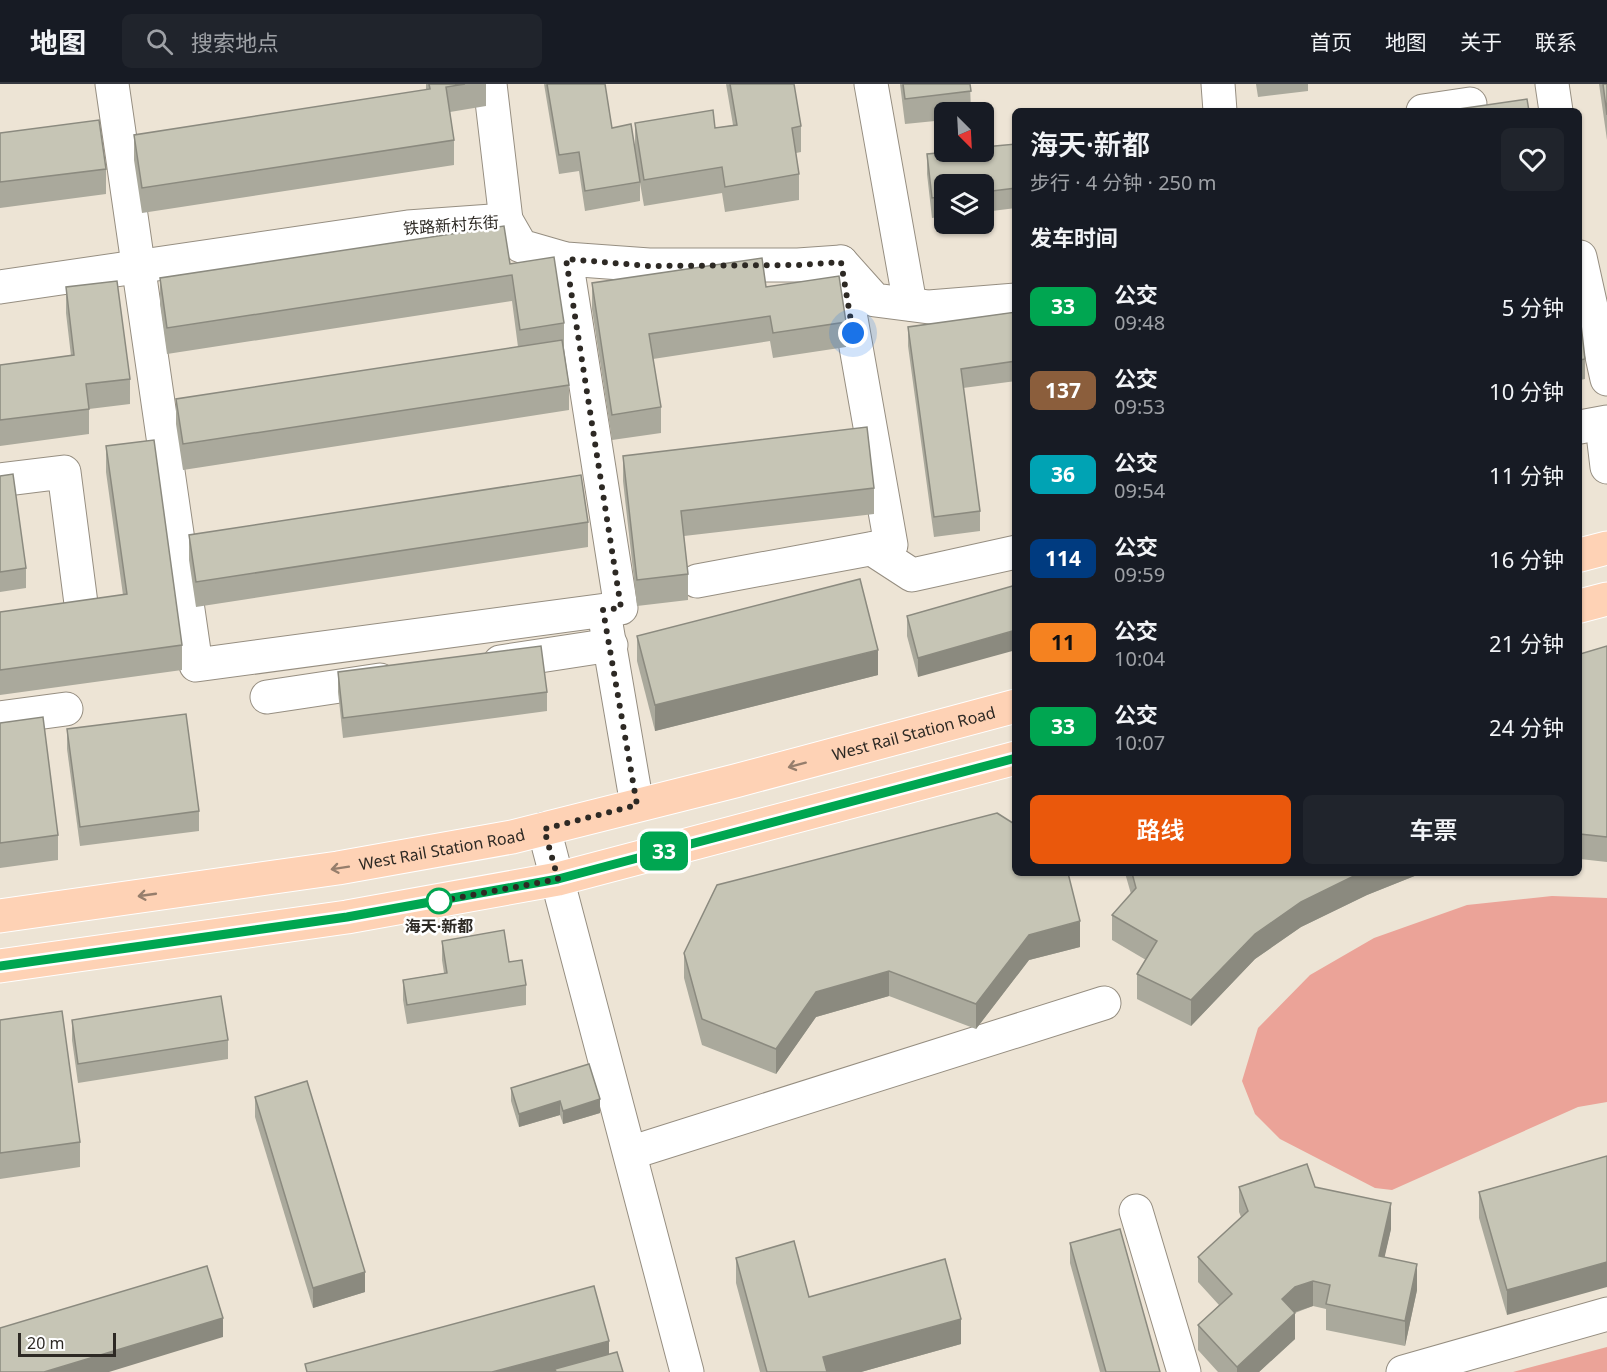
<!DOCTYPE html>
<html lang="zh">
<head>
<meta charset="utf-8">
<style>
  body { margin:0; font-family:"Noto Sans","Noto Sans SC",sans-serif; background:#20242c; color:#f1f3f6; height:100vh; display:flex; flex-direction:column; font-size:22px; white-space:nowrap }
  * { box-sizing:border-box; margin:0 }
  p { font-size:20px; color:#9ea1a6 }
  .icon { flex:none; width:33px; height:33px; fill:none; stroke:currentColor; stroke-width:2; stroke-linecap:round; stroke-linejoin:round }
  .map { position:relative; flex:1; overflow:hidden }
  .sheet { position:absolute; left:1012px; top:24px; width:570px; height:768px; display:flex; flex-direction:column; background:#171b24; border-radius:9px; box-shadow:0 2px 4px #0004 }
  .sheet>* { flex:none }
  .badge { padding:0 12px; border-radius:9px; font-size:21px; line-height:39px }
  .needle { width:39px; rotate:156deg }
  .controls { position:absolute; left:934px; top:18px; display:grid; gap:12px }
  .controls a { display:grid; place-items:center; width:60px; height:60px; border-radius:9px; background:#171b24; box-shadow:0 2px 4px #0004; font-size:30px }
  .scale { position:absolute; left:18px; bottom:15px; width:98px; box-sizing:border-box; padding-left:6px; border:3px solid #2d2924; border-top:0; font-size:16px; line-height:21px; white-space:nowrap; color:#2d2924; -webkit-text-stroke:4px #fff; paint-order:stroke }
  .you { position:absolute; width:30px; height:30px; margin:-15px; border:4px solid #fff; border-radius:50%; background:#1a73e8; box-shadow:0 0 0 9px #1a73e833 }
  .map>.badge { position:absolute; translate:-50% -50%; box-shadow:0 0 0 3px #fff }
  h2 { padding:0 18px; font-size:22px; line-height:54px }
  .round { display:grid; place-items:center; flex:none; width:63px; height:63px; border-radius:9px; background:#20242c }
  .head { display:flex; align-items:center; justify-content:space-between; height:102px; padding:0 18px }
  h1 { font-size:28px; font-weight:600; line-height:45px }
  .action { display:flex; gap:12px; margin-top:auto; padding:12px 18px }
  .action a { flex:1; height:69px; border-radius:9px; background:#ea580c; color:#fff; font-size:24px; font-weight:600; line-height:69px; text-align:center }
  .action a+a { background:#20242c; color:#f1f3f6 }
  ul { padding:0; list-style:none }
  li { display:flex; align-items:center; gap:18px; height:84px; padding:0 18px }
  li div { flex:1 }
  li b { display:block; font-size:22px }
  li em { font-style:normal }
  li .badge { min-width:66px; font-weight:700; text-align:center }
  header { display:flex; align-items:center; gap:36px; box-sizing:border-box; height:84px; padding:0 30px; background:#171b24; border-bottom:2px solid #363941 }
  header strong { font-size:28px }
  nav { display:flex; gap:33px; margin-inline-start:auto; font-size:21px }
  .search { width:420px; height:54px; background:#20242c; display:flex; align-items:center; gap:15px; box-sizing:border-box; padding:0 21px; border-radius:9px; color:#9ea1a6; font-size:22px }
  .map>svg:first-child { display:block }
  .green { fill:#eba398 }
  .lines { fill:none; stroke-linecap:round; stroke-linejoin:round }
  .minor-casing { stroke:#968e81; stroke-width:35 }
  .major-casing { stroke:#fff; stroke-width:35 }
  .minor { stroke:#fff; stroke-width:33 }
  .major { stroke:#fed2b5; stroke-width:33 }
  .wall { fill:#aaa99c }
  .shaded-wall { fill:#8b8a7f }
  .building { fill:#c6c5b5; stroke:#8b8a7f; stroke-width:1.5 }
  .oneway { stroke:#967e6c }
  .line-casing { stroke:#fff; stroke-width:14 }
  .line { stroke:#00a651; stroke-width:9 }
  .walk { stroke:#2d2924; stroke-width:6; stroke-dasharray:0 10.8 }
  .stop-dot { fill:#fff; stroke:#00a651; stroke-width:3 }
  .labels { text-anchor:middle; stroke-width:5; stroke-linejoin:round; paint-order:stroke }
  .street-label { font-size:16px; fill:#2d2924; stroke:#fff }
  .stop-label { font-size:16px; font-weight:bold; fill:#2d2924; stroke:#fff }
</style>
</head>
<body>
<header>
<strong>地图</strong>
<div class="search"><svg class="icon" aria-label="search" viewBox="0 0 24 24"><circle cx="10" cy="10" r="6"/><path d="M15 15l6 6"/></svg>搜索地点</div>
<nav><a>首页</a><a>地图</a><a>关于</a><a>联系</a></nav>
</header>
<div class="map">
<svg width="1607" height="1288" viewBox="0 0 1607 1288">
  <rect width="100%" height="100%" fill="#ede4d5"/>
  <g class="green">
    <path d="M1552,812L1607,814V1018L1578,1023L1392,1106L1375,1104L1280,1055L1255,1030L1242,997L1258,944L1310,891L1374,854L1467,821Z"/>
    <path d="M1607,1263V1288H1513Z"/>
  </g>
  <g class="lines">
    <g class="minor-casing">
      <g id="minor">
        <path d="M112,0L196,581L621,524L566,175"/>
        <path d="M490,0L506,136"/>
        <path d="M871,0L910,220"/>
        <path d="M1218,0L1220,27"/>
        <path d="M1552,0L1556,27"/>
        <path d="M1423,27L1470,20"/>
        <path d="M1580,173L1607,295"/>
        <path d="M0,203L408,143L506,136L521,162L566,175L649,181H798L841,178L875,216L929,223L1016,216"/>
        <path d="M1580,343L1607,338"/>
        <path d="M1607,353L1604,358L1607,383"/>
        <path d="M0,396L64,388L83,535L0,549"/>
        <path d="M872,465L912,491L1016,468"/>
        <path d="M697,497L891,461L841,178"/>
        <path d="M606,540L637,721"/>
        <path d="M500,578L611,561"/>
        <path d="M267,613L380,596"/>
        <path d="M0,634L66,625"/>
        <path d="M544,745L687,1288"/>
        <path d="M630,1069L1104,919"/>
        <path d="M1136,1127L1184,1288"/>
        <path d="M1403,1288L1607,1230"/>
      </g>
    </g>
    <g class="major-casing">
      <g id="major">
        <path d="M1580,471L1607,464"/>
        <path d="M1580,522L1607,515"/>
        <path id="s1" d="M0,832L338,784L512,753L735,697L1016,622"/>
        <path d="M0,882L347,833L558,795L1016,674"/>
      </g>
    </g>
    <use href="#minor" class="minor"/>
    <use href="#major" class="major"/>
  </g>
  <g class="wall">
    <path d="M426,0H486V22L450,28L454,56V81L142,129L134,76V51L426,6Z"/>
    <path d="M544,0H605L612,44L635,63V39L715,44L733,41L726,0H794L801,42V68L796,69L799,90V116L725,128L722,109L644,122L640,99V117L585,127L579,87L559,90Z"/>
    <path d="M900,0H970L971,28H945V36L905,40Z"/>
    <path d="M1256,0H1308V7L1258,13Z"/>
    <path d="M1599,0H1607V56Z"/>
    <path d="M0,49L106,85V110L0,124Z"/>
    <path d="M1016,60V124L984,128V100H945V132L932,134L927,90V70Z"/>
    <path d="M510,180L564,239V264L569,301V326L183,386L176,340V315L518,263L512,217L167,270L160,220V194Z"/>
    <path d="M592,199L766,203L846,238V263L773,274L770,257L653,275L661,323V349L612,356L592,225Z"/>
    <path d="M66,203L130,295V320L89,325V350L0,362V281L71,272L66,229Z"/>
    <path d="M1016,228V297L963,304L980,427V447L934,453L908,262V243Z"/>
    <path d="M1580,232L1585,275V295L1580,296Z"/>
    <path d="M106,362L182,561V586L0,611V528L123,511L106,388Z"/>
    <path d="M623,372L874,404V430L684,452L688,490V516L637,522L623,397Z"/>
    <path d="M0,392L26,484V504L0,508Z"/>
    <path d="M588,438V463L196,523L189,476V451Z"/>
    <path d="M1016,501L918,593L907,552V532Z"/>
    <path d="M637,552L878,591L655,647L637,577Z"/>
    <path d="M1607,562V778L1580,775V570Z"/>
    <path d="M338,588L547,608V627L343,654L338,608Z"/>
    <path d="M0,639L58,751V776L0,784Z"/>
    <path d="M67,645L199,727V747L80,762L67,665Z"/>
    <path d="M1125,789H1422L1367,811L1301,843L1255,875L1191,942L1137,915V890L1146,876L1112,856V831L1131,810Z"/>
    <path d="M442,857L509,878L526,901V921L407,940L403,916V896L444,889L442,876Z"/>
    <path d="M1080,863L1029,876L976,945L889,912L816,933L776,990L702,961L684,894V869Z"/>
    <path d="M0,936L80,1058V1083L0,1095Z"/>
    <path d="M72,936L228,956V975L78,999L72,956Z"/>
    <path d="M511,1004L600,1029L563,1040L560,1031L519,1043L511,1017Z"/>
    <path d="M255,1013L365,1208L313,1224L255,1033Z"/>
    <path d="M1607,1072L1507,1231L1479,1134V1108Z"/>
    <path d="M1239,1103H1315L1391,1145L1384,1173L1417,1206L1405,1262L1326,1246V1225L1313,1222L1295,1229V1255L1259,1288H1218L1198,1266V1241L1219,1221L1198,1198V1173L1241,1133L1239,1128Z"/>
    <path d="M1070,1159L1160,1288H1100L1070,1179Z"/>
    <path d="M736,1174L809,1213L961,1260L861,1288H760L736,1199Z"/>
  </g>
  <g class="shaded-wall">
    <path d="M1016,546V566L918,593V574Z"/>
    <path d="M878,566V591L655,647V621Z"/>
    <path d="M1360,789H1422L1367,811L1301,843L1255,875L1191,942V916L1255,850L1301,818Z"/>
    <path d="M1080,837V863L1029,876L976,945V920L1029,851Z"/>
    <path d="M889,887V912L816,933L776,990V965L816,908Z"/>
    <path d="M600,1015V1029L563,1040V1027Z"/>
    <path d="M560,1017V1031L519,1043V1030Z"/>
    <path d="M1391,1119V1145L1379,1198V1172Z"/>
    <path d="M1607,1178V1203L1507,1231V1206Z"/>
    <path d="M1417,1180V1206L1405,1262V1237Z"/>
    <path d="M365,1188V1208L313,1224V1204Z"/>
    <path d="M1313,1197V1222L1295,1228L1282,1240V1215L1295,1203Z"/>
    <path d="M1295,1229V1255L1259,1288H1237V1283Z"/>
    <path d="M223,1234V1253L109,1288H44Z"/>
    <path d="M961,1235V1260L861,1288H823V1273Z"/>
    <path d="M609,1257V1282L555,1285V1288H492Z"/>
  </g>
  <g class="building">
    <path d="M429,0H465L446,3L454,56L142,104L134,51L430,5Z"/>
    <path d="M547,0H605L612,44L631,40L640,98L585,107L579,68L559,71Z"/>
    <path d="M730,0H794L801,42L792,44L799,90L725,103L722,83L644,96L635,39L713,26L715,44L737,41Z"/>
    <path d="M903,0H970L971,7L905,15Z"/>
    <path d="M1603,0H1607V31Z"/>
    <path d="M1527,15L1529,27H1445Z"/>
    <path d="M99,36L106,85L0,98V49Z"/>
    <path d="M1016,60V104L984,108V100H945V112L932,114L927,70L949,68H984V63Z"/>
    <path d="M504,142L510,180L554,173L564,239L520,246L512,191L167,244L160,194Z"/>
    <path d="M762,174L766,203L839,192L846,238L773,249L770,232L649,250L661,323L612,331L592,199Z"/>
    <path d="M117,197L130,295L86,300L89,325L0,336V281L74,271L66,203Z"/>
    <path d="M1016,228V277L961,285L980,427L934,433L908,243Z"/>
    <path d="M1580,232L1585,275L1580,276Z"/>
    <path d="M562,256L569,301L183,360L176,315Z"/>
    <path d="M867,343L874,404L681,427L688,490L637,496L623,372Z"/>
    <path d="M154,356L182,561L0,586V528L127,510L106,362Z"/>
    <path d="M13,390L26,484L0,488V392Z"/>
    <path d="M581,391L588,438L196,498L189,451Z"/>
    <path d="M860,495L878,566L655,621L637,552Z"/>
    <path d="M1016,501V546L918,574L907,532Z"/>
    <path d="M541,562L547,608L343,634L338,588Z"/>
    <path d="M1607,562V753L1580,750V570Z"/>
    <path d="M186,630L199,727L80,743L67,645Z"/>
    <path d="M43,633L58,751L0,759V639Z"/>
    <path d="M997,729L1016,741V789H1068L1080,837L1029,851L976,920L889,887L816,908L776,965L702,935L684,869L717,801Z"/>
    <path d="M1132,789H1360L1301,818L1255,850L1191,916L1137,890L1157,857L1112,831L1136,804Z"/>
    <path d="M504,846L509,878L522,876L526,901L407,921L403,896L447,889L442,857Z"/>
    <path d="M221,912L228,956L78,980L72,936Z"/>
    <path d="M62,927L80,1058L0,1069V936Z"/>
    <path d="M589,980L600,1015L563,1027L560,1017L519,1030L511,1004Z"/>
    <path d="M307,997L365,1188L313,1204L255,1013Z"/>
    <path d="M1607,1072V1178L1507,1206L1479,1108Z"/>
    <path d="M1307,1080L1315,1103L1391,1119L1379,1172L1417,1180L1405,1237L1326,1220L1330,1201L1313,1197L1295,1203L1282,1215L1295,1229L1237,1283L1198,1241L1232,1210L1198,1173L1248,1127L1239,1103Z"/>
    <path d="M1120,1145L1160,1288H1106L1070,1159Z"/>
    <path d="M794,1157L809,1213L945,1175L961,1235L823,1273L827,1288H767L736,1174Z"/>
    <path d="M207,1182L223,1234L44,1288H0V1244Z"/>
    <path d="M594,1202L609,1257L492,1288H307L305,1280Z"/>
    <path d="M617,1268L623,1288H556L555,1285Z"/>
  </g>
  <defs><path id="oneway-shaft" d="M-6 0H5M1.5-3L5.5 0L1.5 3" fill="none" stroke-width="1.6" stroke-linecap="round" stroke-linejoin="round" transform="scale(1.5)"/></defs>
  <g class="oneway">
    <use href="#oneway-shaft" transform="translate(797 681) rotate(165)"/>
    <use href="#oneway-shaft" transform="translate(340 784) rotate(171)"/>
    <use href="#oneway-shaft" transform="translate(147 811) rotate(172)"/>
  </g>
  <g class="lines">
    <g class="line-casing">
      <path id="line" d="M0,882L347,833L558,795L1016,674"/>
    </g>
    <use href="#line" class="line"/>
    <path class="walk" d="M439,817L435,818L558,795L544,745L637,721L603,526L621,524L566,175L649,182L798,181L841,178L853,249"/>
  </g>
  <circle class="stop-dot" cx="439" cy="817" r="12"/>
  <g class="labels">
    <g class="street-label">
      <text transform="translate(451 141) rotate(-4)" y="6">铁路新村东街</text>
      <text dy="6" stroke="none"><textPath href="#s1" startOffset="933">West Rail Station Road</textPath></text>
      <text dy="6" stroke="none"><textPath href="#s1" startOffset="447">West Rail Station Road</textPath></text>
    </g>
    <g class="stop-label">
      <text x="439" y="848">海天·新都</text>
    </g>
  </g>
</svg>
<div class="controls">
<a><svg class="needle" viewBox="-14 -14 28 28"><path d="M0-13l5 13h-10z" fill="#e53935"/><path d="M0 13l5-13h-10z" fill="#9ea1a6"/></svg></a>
<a><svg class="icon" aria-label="layers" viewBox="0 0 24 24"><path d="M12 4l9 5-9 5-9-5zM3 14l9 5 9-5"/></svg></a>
</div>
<div class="scale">20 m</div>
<div class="you" style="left:853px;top:249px"></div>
<b class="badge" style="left:664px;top:767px;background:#00a651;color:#fff">33</b>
<section class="sheet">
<div class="head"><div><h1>海天·新都</h1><p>步行 · 4 分钟 · 250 m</p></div><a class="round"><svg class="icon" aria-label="heart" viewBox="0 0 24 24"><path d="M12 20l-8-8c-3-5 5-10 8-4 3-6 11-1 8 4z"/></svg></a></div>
<h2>发车时间</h2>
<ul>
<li><span class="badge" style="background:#00a651;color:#fff">33</span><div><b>公交</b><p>09:48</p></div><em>5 分钟</em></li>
<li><span class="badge" style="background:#8b5e3c;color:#fff">137</span><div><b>公交</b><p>09:53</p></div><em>10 分钟</em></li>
<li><span class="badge" style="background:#00a3b4;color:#fff">36</span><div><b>公交</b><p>09:54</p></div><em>11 分钟</em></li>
<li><span class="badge" style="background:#003b80;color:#fff">114</span><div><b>公交</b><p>09:59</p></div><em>16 分钟</em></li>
<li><span class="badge" style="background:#f58220;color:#111">11</span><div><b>公交</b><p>10:04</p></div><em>21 分钟</em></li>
<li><span class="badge" style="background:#00a651;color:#fff">33</span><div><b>公交</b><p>10:07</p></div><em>24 分钟</em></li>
</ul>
<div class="action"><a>路线</a><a>车票</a></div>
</section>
</div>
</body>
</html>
